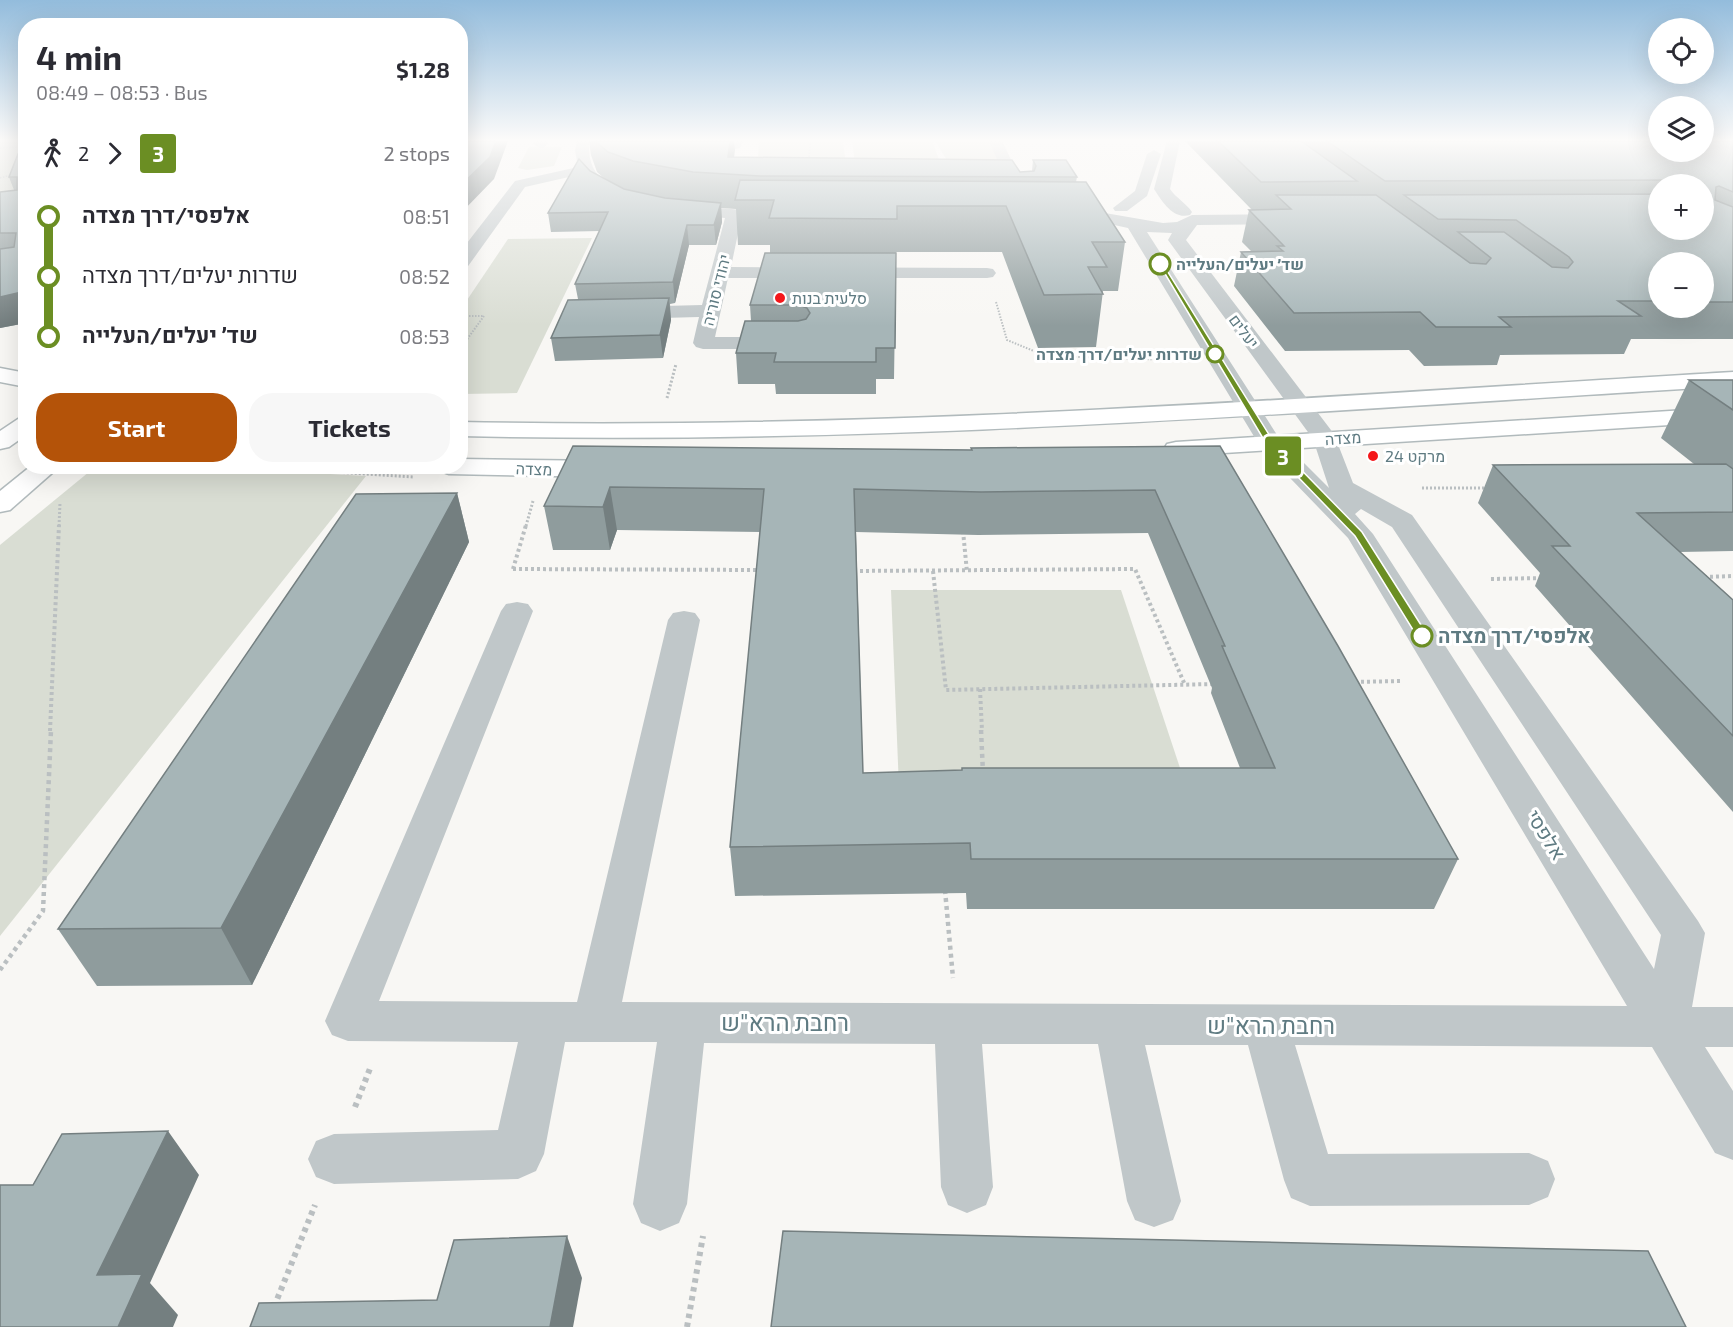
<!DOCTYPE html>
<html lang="en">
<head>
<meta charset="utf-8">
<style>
  body { margin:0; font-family:"Exo 2",Heebo,sans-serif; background:#f7f7f7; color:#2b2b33; height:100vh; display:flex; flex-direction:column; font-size:22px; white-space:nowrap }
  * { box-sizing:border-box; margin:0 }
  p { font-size:20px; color:#7c7c81 }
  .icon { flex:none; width:33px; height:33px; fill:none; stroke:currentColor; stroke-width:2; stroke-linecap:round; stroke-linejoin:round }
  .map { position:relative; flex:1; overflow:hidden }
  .details { position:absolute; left:18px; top:18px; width:450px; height:456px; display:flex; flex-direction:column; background:#fff; border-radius:24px; box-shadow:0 6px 24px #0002 }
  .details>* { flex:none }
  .badge { padding:0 12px; border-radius:4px; font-size:21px; line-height:39px }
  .controls { position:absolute; left:1648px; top:18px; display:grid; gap:12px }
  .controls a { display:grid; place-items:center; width:66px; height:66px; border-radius:50%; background:#fff; box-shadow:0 6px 24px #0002; font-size:30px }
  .map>.badge { position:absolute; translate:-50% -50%; box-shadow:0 0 0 3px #fff }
  .legs { display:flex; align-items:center; gap:9px; height:66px; padding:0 18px; font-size:20px }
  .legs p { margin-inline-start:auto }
  .summary { display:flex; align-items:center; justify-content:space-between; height:102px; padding:0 18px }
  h1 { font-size:33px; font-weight:700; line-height:45px }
  .primary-button { display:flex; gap:12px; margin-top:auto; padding:12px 18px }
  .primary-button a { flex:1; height:69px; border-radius:24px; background:#b45309; color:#fff; font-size:24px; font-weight:700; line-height:69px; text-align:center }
  .primary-button a+a { background:#f7f7f7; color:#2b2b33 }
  ul { padding:0 18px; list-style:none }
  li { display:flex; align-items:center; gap:21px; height:60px; font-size:22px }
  li i { display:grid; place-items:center; width:9px; height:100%; margin:0 8px; background:currentColor }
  li i::after { content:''; width:15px; height:15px; margin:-8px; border:4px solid; border-radius:50%; background:#fff }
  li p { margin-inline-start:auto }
  li:first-child i { background:linear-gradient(#0000 50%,currentColor 0) }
  li:last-child i { background:linear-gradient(currentColor 50%,#0000 0) }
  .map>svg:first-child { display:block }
  .green { fill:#d9ddd3 }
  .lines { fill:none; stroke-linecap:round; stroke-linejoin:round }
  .major-casing { stroke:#b1babc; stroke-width:3 }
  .path-far5 { stroke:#babfc1; stroke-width:1.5; stroke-dasharray:1.5 1.5; stroke-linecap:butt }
  .path-far4 { stroke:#babfc1; stroke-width:2; stroke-dasharray:1.5 1.5; stroke-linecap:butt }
  .path-far3 { stroke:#babfc1; stroke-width:3; stroke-dasharray:2 2; stroke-linecap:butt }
  .path-far2 { stroke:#babfc1; stroke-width:4; stroke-dasharray:3 3; stroke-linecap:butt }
  .path-far1 { stroke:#babfc1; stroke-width:4.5; stroke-dasharray:4 4; stroke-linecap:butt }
  .path { stroke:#babfc1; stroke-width:6; stroke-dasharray:4.5 4.5; stroke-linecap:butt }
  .minor { fill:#c0c7c9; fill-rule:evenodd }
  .major { fill:#fff; fill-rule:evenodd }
  .wall { fill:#8f9c9d; fill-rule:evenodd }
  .shaded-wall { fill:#747f80 }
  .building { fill:#a6b5b7; stroke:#747f80; stroke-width:1.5; fill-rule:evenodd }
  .line-1 { fill:#6b8e23; stroke:#fff; stroke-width:1.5 }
  .stop-1-dot { fill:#fff; stroke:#6b8e23; stroke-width:3 }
  .poi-dot { fill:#f4171a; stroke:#fff; stroke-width:2 }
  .labels { text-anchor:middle; stroke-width:6; stroke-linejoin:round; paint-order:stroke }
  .far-stop-label { font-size:16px; font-weight:bold; fill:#5f7b82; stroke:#fff; text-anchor:start }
  .far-street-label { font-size:16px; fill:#5f7b82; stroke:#fff }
  .far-poi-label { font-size:16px; fill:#5f7b82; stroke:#fff; text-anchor:start }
  .stop-label { font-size:20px; font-weight:bold; fill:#5f7b82; stroke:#fff; text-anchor:start }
  .street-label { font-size:20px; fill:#5f7b82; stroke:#fff }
  .near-street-label { font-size:24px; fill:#5f7b82; stroke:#fff }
</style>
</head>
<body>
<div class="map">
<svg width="1733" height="1327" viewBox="0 0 1733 1327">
  <rect width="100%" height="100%" fill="#f8f7f4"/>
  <g class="green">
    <path d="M0,141H25V176L20,201L0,204Z"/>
    <path d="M759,141H843L847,173L757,175Z"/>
    <path d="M852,141H932L943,170L856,171Z"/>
    <path d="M935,141H990L1004,170H953Z"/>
    <path d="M529,147H562L554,166L527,170L518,168Z"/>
    <path d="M592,238L517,393L461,394V309L508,239Z"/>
    <path d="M95,467H206L366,476L0,936V545Z"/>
    <path d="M891,590H1121L1186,786L899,788Z"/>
  </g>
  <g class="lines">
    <g class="major-casing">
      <g id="major">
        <path d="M0,368L26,373V387L0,382Z"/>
        <path d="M1733,372V386C1310,411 885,446 460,436V422C885,431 1310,397 1733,372Z"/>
        <path d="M1733,407V421L1176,456L1167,454L1164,449L1167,444L1176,442Z"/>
        <path d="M26,417V435L9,447L0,449V431L18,419Z"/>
        <path d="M460,459L606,461L615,464L619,469L615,474L606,477L449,474L440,471L437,466H460Z"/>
        <path d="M31,466H60L10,510L0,512V491Z"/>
      </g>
    </g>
    <g class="path-far5">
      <path d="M0,148L26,147"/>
      <path d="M809,160L810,141"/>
      <path d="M0,178L14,174"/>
    </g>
    <g class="path-far4">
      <path d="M996,302L1007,340L1046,356L1176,360"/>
      <path d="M460,316H484L460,349"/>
    </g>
    <g class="path-far3">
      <path d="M667,398L676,364"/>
      <path d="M235,466L414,477"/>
      <path d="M1422,488H1489"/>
      <path d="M59,526L60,503"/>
      <path d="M526,526L533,501"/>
    </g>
    <g class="path-far2">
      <path d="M963,531L967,572"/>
      <path d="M513,569L759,570"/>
      <path d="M513,569L526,525"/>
      <path d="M854,571L1135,569L1185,685"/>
      <path d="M933,571L946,690L1215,684"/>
      <path d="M1704,577L1733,576"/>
      <path d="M1491,579L1543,578"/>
      <path d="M1355,682L1401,681"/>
      <path d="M980,689L982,731"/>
      <path d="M50,731L59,525"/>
    </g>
    <g class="path-far1">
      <path d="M981,730L983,773"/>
      <path d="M945,890L953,978"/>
      <path d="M0,970L43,911L51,730"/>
    </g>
    <g class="path">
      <path d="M355,1107L371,1066"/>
      <path d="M274,1307L315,1205"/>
      <path d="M687,1327L703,1236"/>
    </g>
    <g class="minor">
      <path d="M536,141H549L545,147L540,148L533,144Z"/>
      <path d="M577,141H589C588,159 592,173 608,184C614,188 620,190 625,195L622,198C607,202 591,186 582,174L525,187L466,269L460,270V252L515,181L578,167L575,150Z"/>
      <path d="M730,141H743L740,148L735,149L728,145Z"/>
      <path d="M989,141H1002L1031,201L1029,204H1017L1015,201Z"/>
      <path d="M1167,141H1180L1170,189C1176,198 1186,203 1192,212L1190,215C1173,220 1162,201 1154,189Z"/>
      <path d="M1154,150L1161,154L1147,196L1127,211H1115L1113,208L1135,191L1147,154Z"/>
      <path d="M678,205L785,213L787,216L779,221L741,219L731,267L987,268L993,269L996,273L993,277L987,278H728L715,337H785L792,339L795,343L792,347L785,349H703L696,347L693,343L699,317L625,319L618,317L615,313L618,309L625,307L702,305L725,218L672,213L670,210L672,207Z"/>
      <path d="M1105,213L1163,223L1177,222L1192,215L1291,214L1299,219L1291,224L1197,225L1186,240L1334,434L1353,483L1412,515L1698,921L1705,933L1692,1007H1733V1047H1705L1733,1091V1160L1715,1153L1652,1047L1295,1045L1328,1154L1529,1153L1548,1161L1555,1179L1548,1197L1529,1205L1310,1206L1291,1198L1284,1180L1248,1045H1145L1181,1201L1173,1220L1154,1227L1135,1220L1127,1201L1098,1044H982L993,1187L986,1205L967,1213L948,1205L941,1187L935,1044L704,1043L687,1204L679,1223L660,1231L641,1223L633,1204L657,1042H565L544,1154L536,1171L518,1179L334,1184L316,1177L308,1159L316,1141L334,1134L498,1130L518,1042L348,1041L332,1035L325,1021L501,611L506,604L517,602L528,604L533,611L379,1001L577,1002L668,620L673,613L684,611L695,613L700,620L622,1002L1627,1006L1348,538L1261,448L1128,228L1105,223L1065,224L1057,219L1065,214ZM1147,232L1172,233L1168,240L1313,439L1329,488L1279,438ZM1361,509L1392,527L1661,935L1654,969L1373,534L1355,514Z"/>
    </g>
    <use href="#major" class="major"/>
  </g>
  <g class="wall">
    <path d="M589,141H734V157L1020,172L1032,171L1033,160L1077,177L1076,182L1125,242L1118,291H1103L1096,347L1038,348L1002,252H896L894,379H876V394H776L775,384H738L736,353L751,321L750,305L770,253V245H738L736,209L721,208L722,222L716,245H689L675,303L670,304L671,320L663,358L555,361L551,338L578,299L575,284L600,231L551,232L548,213L590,171L606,180L597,172L591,155Z"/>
    <path d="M1185,141H1733V339H1631L1624,354L1500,355L1497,365L1424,366L1409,350L1285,351L1234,286L1241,252L1251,251L1242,242L1249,210H1252ZM1659,184H1704L1659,230ZM1659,262H1704V308H1659Z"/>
    <path d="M18,154L26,323L0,328V192L14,190L9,177Z"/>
    <path d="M1689,380H1733V551L1680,552L1733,600V812L1535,586L1540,573L1478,503L1493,465L1694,464L1661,438Z"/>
    <path d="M573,446L971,450L1220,446L1458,859L1434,909H967L966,893L735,896L730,847L760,532L617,530L610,550H553L544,506ZM856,532L978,535L1148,533L1212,688L1211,693L1240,768L863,773Z"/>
    <path d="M457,493L469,542L252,985L97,986L58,929Z"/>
  </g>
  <g class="shaded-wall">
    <path d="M496,141H508L494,179L460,214V186Z"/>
    <path d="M730,141H734L735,150L732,174L728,157Z"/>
    <path d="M721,203L722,222L716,245L714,225Z"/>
    <path d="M687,225L689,245L675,303L673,282Z"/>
    <path d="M26,291V323L0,328V297Z"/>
    <path d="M669,298L671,320L663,358L660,335Z"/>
    <path d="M610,487L617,530L610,550L603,507Z"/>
    <path d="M457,493L469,542L252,985L221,928Z"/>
    <path d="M168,1131L199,1175L150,1283L178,1315L173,1327H118L97,1275Z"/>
    <path d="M567,1236L582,1278L573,1327H550Z"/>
  </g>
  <g class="building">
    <path d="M460,141H496L490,157L460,186Z"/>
    <path d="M595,141H730L728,157L1012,160L1020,172L1034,171L1036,166L1033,160H1066L1077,177L760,176L693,172L633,161L608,152Z"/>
    <path d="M1218,141H1301L1357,181L1261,182Z"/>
    <path d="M1327,141H1659V152H1704V141H1733V192L1719,186L1716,187L1715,200L1733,207V302H1704V262H1659V301H1618L1641,316L1499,317L1511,327H1436L1420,312L1294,313L1241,252L1283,251L1277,246H1284L1249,210L1291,209L1276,195H1376L1470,263L1486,264L1491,258L1458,232H1504L1552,267L1568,268L1573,262L1569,257L1516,220L1438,219L1404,195L1659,194V230H1704V184H1674V182L1672,180L1385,181Z"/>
    <path d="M26,153V291L0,297V249L14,247L16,233H0V192L17,190V177H9L18,154Z"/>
    <path d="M579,159L590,171L624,189L665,198L721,203L714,225H687L673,282L575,284L608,212L548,213Z"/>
    <path d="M740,180L1086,182L1125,242H1092L1107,267H1088L1103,294L1044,295L1006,206H897V219L769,218L774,200H735Z"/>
    <path d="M765,253H896L895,348H876V362H774L776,353H736L745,321H798L806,319L810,313L807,308L799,305H750Z"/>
    <path d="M669,298L660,335L551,338L568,300Z"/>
    <path d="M1689,380H1733V410Z"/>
    <path d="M573,446L972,450L971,448L1220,446L1338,646L1458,859H971L970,843L730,847L764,489L610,487L603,507L544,506ZM854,489L981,492L1155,490L1225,646H1222L1275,768H962V770L863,773Z"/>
    <path d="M1726,464L1733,469V512L1637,513L1733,600V736L1552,546H1570L1493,465Z"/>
    <path d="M457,493L221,928L58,929L356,494Z"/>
    <path d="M168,1131L97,1275L142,1274L118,1327H0V1185H33L62,1134Z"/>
    <path d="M783,1231L1648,1251L1686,1327H771Z"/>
    <path d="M567,1236L550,1327H250L259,1303L437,1300L454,1240Z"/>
  </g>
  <linearGradient id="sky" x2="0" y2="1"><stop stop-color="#93bcdc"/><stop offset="0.43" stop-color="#fcfbfa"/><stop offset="1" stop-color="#fcfbfa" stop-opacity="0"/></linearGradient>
  <rect width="1733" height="326" fill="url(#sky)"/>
  <path class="line-1" d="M1158,262L1163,264L1273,441L1362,532L1428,636L1426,638H1418L1355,536L1267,445Z"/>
  <g class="stop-1-dot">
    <circle cx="1160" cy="264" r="10"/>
    <circle cx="1215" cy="354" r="8"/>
    <circle cx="1422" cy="636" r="10"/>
  </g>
  <g class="poi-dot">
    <circle cx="780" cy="298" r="6"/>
    <circle cx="1373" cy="456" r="6"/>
  </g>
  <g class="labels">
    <g class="far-stop-label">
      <text x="1176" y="270">שד׳ יעלים/העלייה</text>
      <text x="1202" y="360" text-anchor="end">שדרות יעלים/דרך מצדה</text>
    </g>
    <g class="far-street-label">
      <text transform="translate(716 290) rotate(-76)" y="6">יהודי סוריה</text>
      <text transform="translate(1244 331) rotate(53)" y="6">יעלים</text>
      <text transform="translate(1343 438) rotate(-4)" y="6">מצדה</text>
      <text transform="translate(534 469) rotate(2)" y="6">מצדה</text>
    </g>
    <g class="far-poi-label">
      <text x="792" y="304">סלעית בנות</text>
      <text x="1385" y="462">מרקט 24</text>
    </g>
    <g class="stop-label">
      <text x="1438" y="643">אלפסי/דרך מצדה</text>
    </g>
    <g class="street-label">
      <text transform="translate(1546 835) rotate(58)" y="7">אלפסי</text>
    </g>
    <g class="near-street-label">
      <text x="785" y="1031">רחבת הרא"ש</text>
      <text x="1271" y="1034">רחבת הרא"ש</text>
    </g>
  </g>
</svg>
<div class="controls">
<a><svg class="icon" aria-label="locate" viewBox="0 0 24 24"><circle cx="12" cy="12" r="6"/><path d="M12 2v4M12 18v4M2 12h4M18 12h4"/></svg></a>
<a><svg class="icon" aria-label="layers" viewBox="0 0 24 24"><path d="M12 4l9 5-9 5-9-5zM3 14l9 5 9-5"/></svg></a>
<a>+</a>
<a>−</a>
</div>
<b class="badge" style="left:1283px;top:456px;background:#6b8e23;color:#fff">3</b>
<section class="details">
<div class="summary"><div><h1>4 min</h1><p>08:49 – 08:53 · Bus</p></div><b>$1.28</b></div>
<div class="legs"><svg class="icon" aria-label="walk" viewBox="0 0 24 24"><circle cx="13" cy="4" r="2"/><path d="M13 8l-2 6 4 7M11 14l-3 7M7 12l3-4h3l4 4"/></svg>2<svg class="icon" aria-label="forward" viewBox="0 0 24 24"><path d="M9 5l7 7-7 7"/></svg><b class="badge" style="background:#6b8e23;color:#fff">3</b><p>2 stops</p></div>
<ul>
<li><i style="color:#6b8e23"></i><b>אלפסי/דרך מצדה</b><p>08:51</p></li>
<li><i style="color:#6b8e23"></i><span>שדרות יעלים/דרך מצדה</span><p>08:52</p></li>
<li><i style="color:#6b8e23"></i><b>שד׳ יעלים/העלייה</b><p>08:53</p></li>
</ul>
<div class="primary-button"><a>Start</a><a>Tickets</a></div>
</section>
</div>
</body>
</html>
